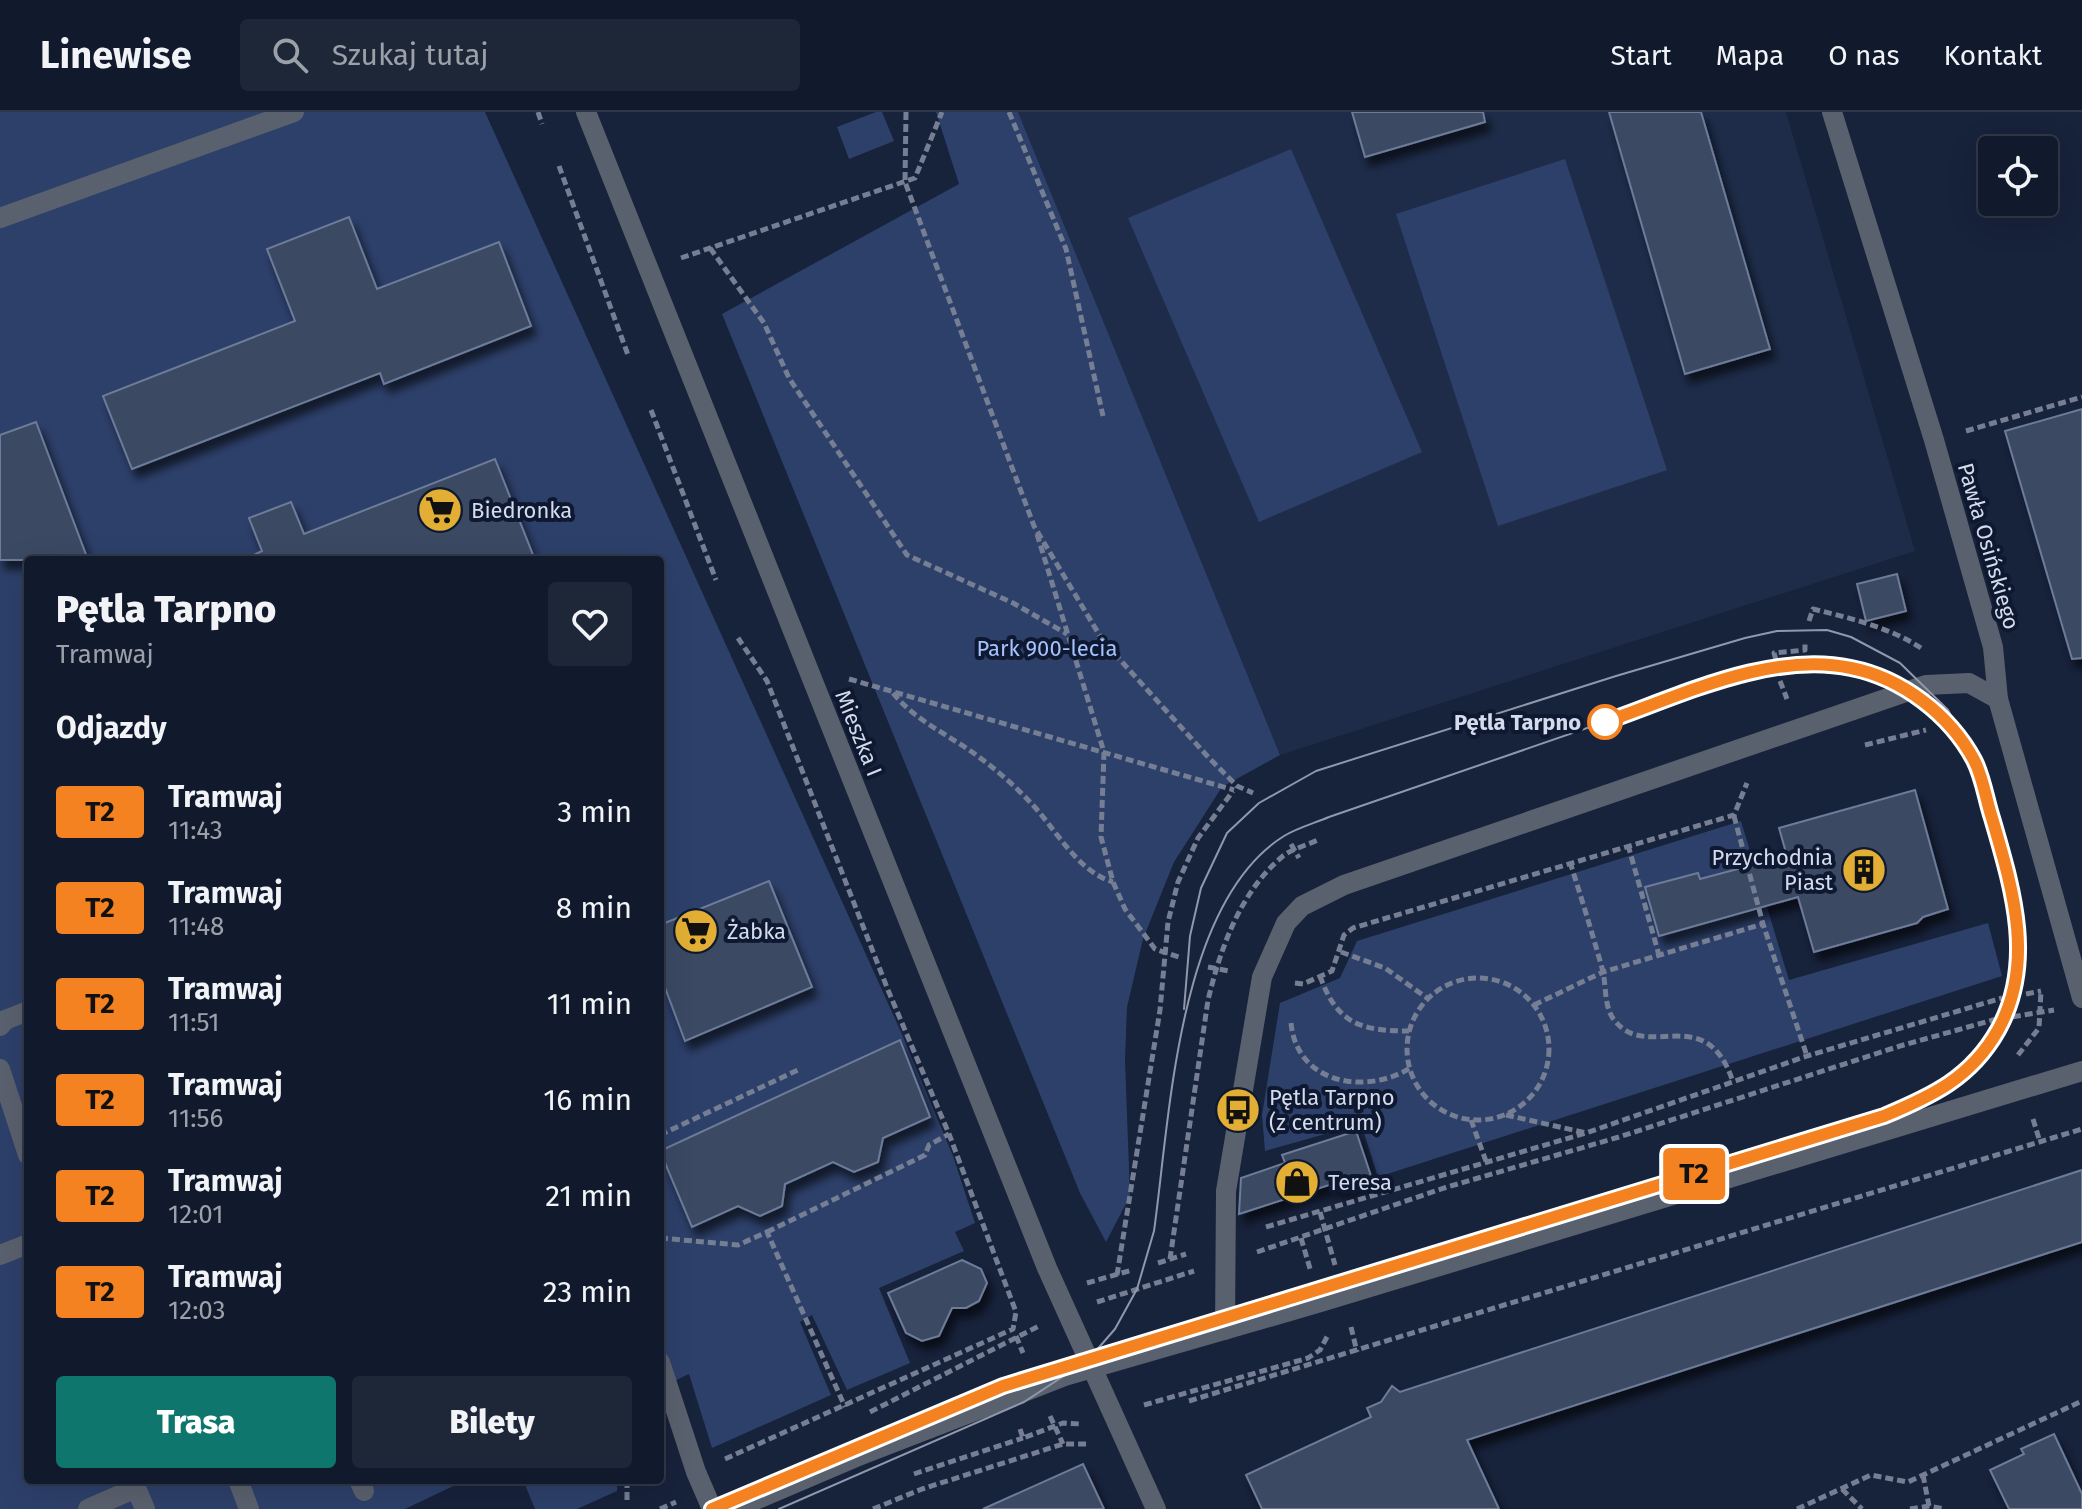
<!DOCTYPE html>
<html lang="pl">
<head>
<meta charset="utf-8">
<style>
  body { margin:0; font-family:"Fira Sans",sans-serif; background:#1e2738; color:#f1f3f6; height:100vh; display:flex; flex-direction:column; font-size:30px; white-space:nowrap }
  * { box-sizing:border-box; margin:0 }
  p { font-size:26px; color:#9ca1a9 }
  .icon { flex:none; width:44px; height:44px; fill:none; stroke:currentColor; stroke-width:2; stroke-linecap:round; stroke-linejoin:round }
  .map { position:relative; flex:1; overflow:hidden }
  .drawer { position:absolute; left:24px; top:444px; width:640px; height:928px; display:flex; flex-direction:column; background:#111a2c; border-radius:8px; box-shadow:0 8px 32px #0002,0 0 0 2px #303848 }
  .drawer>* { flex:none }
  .badge { padding:0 16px; border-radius:6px; font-size:28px; line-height:52px }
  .tools { position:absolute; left:1978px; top:24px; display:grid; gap:16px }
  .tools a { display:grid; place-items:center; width:80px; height:80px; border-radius:8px; background:#111a2c; box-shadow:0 8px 32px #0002,0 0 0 2px #303848; font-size:40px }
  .map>.badge { position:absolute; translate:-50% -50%; box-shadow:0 0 0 4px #fff }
  h2 { padding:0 32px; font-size:30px; line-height:72px }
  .round { display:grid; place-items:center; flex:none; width:84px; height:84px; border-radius:8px; background:#1e2738 }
  .headline { display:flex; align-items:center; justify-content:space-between; height:136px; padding:0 32px }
  h1 { font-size:38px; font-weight:800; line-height:60px }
  .action { display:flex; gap:16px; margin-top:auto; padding:16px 32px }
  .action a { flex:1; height:92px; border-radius:8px; background:#0f766e; color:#fff; font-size:32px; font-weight:800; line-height:92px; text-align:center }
  .action a+a { background:#1e2738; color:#f1f3f6 }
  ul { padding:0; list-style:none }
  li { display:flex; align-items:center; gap:24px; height:96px; padding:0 32px }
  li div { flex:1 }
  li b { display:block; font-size:30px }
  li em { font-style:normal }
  li .badge { min-width:88px; font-weight:700; text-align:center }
  header { display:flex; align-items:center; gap:48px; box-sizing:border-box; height:112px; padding:0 40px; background:#111a2c; border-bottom:2px solid #303848 }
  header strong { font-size:38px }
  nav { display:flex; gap:44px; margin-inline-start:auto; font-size:28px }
  .search { width:560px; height:72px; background:#1e2738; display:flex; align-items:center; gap:20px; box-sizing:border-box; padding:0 28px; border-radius:8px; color:#9ca1a9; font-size:30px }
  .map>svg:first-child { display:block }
  .built { fill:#1e2c49 }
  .green { fill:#2d406a }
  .building { fill:#3b4863; stroke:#6c7b99; stroke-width:2; filter:url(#shadow) }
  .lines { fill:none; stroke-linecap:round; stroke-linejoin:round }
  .path { stroke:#757e93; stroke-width:5; stroke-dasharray:8 4; stroke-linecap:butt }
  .service { stroke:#5a616e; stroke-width:20 }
  .minor { stroke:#5a616e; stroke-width:20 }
  .tertiary { stroke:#5a616e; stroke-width:20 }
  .tram { stroke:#8f98ac; stroke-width:2 }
  .line-casing { stroke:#fff; stroke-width:18 }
  .line { stroke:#f58220; stroke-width:12 }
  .stop-dot { fill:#fff; stroke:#f58220; stroke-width:4 }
  .labels { text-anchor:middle; stroke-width:8; stroke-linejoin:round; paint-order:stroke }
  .poi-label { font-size:22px; fill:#d3dbec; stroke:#0e1931; text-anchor:start }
  .street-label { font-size:22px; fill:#d3dbec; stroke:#0e1931 }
  .park-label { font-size:22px; fill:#a5c2fd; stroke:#0e1931 }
  .stop-label { font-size:22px; font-weight:bold; fill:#d3dbec; stroke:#0e1931; text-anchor:end }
</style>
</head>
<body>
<header>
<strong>Linewise</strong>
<div class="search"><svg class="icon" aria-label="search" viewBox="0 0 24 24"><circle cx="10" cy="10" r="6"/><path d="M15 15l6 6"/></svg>Szukaj tutaj</div>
<nav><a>Start</a><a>Mapa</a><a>O nas</a><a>Kontakt</a></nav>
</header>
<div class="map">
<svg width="2082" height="1397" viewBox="0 0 2082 1397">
  <defs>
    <filter id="shadow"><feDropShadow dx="5" dy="9" stdDeviation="4" flood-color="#0009"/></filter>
  </defs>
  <rect width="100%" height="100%" fill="#17223b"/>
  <path class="built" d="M1018,0H1786L1915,439L1280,643Z"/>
  <g class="green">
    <path d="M0,0H485L901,920L953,1044L975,1111L955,1120L964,1139L879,1176L910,1251L847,1278L812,1203L800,1210L831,1283L712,1336L689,1262L660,1276V448H28V1368H466L405,1397H0Z"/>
    <path d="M876,0H882L894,29L849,47L837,15Z"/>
    <path d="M936,0H1018L1280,643L1222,675L1174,750L1143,827L1127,895L1125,948L1130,1084L1106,1130L1080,1081L722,202L959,72Z"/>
    <path d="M1291,37L1422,340L1259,410L1128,106Z"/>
    <path d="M1565,47L1667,358L1498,414L1396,102Z"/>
    <path d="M1741,709L1789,868L1988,811L2002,864L1378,1065L1361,1012L1265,1039L1262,1003L1280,891L1340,866L1357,829Z"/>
    <path d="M523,1368H617V1379L577,1397H535Z"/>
  </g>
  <g class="building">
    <path d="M1352,0H1483L1485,10L1365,45Z"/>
    <path d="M1609,0H1701L1770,237L1685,262Z"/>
    <path d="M349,105L377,177L499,130L531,214L384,272L380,261L132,357L103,284L295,209L267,137Z"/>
    <path d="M2082,297V546L2072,547L2005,319Z"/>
    <path d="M36,310L88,448H0V323Z"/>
    <path d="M495,347L535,448H244L262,439L249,406L291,390L304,422Z"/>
    <path d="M1897,462L1906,499L1866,509L1857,472Z"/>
    <path d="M1915,678L1948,797L1923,805L1917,811L1814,840L1798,785L1659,824L1645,775L1698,761L1700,767L1787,744L1779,716Z"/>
    <path d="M769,769L812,875L685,929L660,862V813Z"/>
    <path d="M900,928L930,1005L883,1026L878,1050L854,1060L833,1050L785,1072L782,1094L760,1104L738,1094L692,1115L660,1039Z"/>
    <path d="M1356,1019L1372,1067L1342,1077L1332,1072L1239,1102L1241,1066L1285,1051L1282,1043Z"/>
    <path d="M2082,1058V1130L1467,1328L1499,1397H1262L1246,1363L1371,1305L1367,1296L1381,1290L1392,1274L1400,1280Z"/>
    <path d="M962,1148L981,1157L987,1171L979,1189L966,1196H952L939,1224L922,1229L906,1221L888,1181Z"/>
    <path d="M2054,1322L2082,1382V1397H2009L1990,1358L2024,1342L2021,1337Z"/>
    <path d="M1083,1352L1104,1397H983Z"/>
  </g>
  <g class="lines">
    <g class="path">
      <path d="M538,0L542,12"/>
      <path d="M906,0L905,70L1034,414L1103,529L1209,646L1237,674L1253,681"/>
      <path d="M1009,0L1066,137L1103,304"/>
      <path d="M559,54L628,243"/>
      <path d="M710,136L764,211L789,266L907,443L1013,491L1067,522"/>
      <path d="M681,146L915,66L942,0"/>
      <path d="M651,298L716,468"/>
      <path d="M1966,319L2082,285"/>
      <path d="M1037,422L1104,640L1101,725L1113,770L1125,797L1155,837L1182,846"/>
      <path d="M1809,509L1813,497C1850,506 1892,516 1924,538"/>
      <path d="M1776,548L1774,541L1805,538V531"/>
      <path d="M849,567L1234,678"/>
      <path d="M1780,569L1787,587"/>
      <path d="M893,581C915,608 945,621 972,640C992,654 1013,672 1029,689C1055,715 1076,759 1113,770"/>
      <path d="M1865,633L1926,618"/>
      <path d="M1734,704L1763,812L1807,944"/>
      <path d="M1291,732L1299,746"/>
      <path d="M1628,733L1659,843"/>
      <path d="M1570,750C1581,785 1592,820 1602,856C1607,873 1603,895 1615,909C1648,950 1706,888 1733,970"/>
      <path d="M1341,840L1385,856L1427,886"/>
      <path d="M1208,855L1229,859"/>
      <path d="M1320,864C1337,912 1361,919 1409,919"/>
      <circle cx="1478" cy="937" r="71"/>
      <path d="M1295,871L1303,872L1332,859L1344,823L1353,816L1734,703L1747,671"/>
      <path d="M2026,882L2041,879"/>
      <path d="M1534,893L1603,860L1763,812"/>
      <path d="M1291,911C1297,973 1367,983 1410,956"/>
      <path d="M2018,943L2039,916L2041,879"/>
      <path d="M1506,1003L1586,1021"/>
      <path d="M2033,1007L2040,1030"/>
      <path d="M1471,1008L1487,1052"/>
      <path d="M660,1023L800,957"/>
      <path d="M1320,1100L1335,1153"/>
      <path d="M1266,1115L1586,1021L1807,944L2002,886"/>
      <path d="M767,1120L925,1043L929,1033L949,1022"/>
      <path d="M660,1126L738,1133L767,1120L845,1295"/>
      <path d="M1301,1126L1311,1160"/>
      <path d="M1257,1140L1444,1076L1619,1025L1900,934L1993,908L2054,898"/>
      <path d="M1170,1147L1208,888C1221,835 1240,780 1283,744C1292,737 1307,733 1318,728"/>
      <path d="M1158,1151L1186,1142"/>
      <path d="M1117,1163L1160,898L1168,810L1178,770L1198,726L1233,679"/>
      <path d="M1087,1171L1132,1158"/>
      <path d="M1097,1190L1194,1159"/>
      <path d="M1351,1215L1357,1240"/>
      <path d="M1016,1224L1023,1241"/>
      <path d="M1189,1289L2082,1017"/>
      <path d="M1144,1293L1308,1246L1320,1238L1328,1223"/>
      <path d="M870,1300L1039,1214"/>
      <path d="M1050,1304L1063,1332"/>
      <path d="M1020,1317L1023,1326L1063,1311L1081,1312"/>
      <path d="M725,1347L1013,1217L1016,1200L949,1022L888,878L767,569L738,526"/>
      <path d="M914,1362L1023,1326"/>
      <path d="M1923,1363L1929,1394"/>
      <path d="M627,1368V1390"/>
      <path d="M1842,1377L1862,1397"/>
      <path d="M660,1397L676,1390"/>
      <path d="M873,1397L922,1377L1063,1332H1089"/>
      <path d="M1797,1397L1871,1363L1908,1370L2082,1289"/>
      <path d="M1910,1397L1929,1394L1945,1397"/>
    </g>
    <g class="service">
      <path d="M1225,1218L1226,1079L1262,865L1286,811L1302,794L1344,773L1926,573L1969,571L1998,587"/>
      <path d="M660,1250L696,1360L712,1397"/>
      <path d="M238,1368L249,1397"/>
      <path d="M359,1368L364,1379"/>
    </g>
    <g class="minor">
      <path d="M586,0L1047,1156L1156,1397"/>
      <path d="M1832,0L1934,328L1993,535L1998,587L2082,886"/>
      <path d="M0,106L294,0"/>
      <path d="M0,914L5,908L28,899"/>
      <path d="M0,957L28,1043"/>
      <path d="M0,1143L28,1132"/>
      <path d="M88,1397L136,1376L145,1397"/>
    </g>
    <path class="tertiary" d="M734,1397L856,1345L1065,1264L1321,1190L2082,959"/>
    <g class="tram">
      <path d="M713,1397L1003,1274L1884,1004L1943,979L1977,948L1998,918L2008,892L2020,829L2008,761L1974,649L1948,598L1900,551L1851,525L1827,518L1777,519L1745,526L1616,564L1316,659L1259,691L1227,721L1201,776L1190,824L1184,897"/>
      <path d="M779,1397L1024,1290L1088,1248L1115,1217L1137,1177L1154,1119C1170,1006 1177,791 1284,724C1297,716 1315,711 1329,705L1738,564C1808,551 1893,544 1942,608"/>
    </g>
  </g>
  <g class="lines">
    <g class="line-casing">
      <path id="line" d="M712,1397L1003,1274L1884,1004C1932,984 1971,966 1998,918C2036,850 2012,775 1992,706C1986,688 1983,665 1974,648C1950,603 1902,566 1851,556C1770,539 1680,584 1605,610"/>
    </g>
    <use href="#line" class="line"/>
  </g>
  <defs>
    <g id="supermarket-disc" transform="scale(2.3)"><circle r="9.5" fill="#e2af34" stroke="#0e1931"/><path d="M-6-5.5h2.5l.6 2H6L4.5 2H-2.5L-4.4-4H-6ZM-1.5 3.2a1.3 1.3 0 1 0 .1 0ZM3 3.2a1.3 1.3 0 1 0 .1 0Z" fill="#111"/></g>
    <g id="building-disc" transform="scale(2.3)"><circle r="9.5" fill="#e2af34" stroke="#0e1931"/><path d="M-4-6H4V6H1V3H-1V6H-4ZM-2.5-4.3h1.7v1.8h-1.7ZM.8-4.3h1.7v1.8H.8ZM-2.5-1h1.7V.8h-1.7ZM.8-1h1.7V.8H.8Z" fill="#111"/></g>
    <g id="bus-disc" transform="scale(2.3)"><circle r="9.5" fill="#e2af34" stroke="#0e1931"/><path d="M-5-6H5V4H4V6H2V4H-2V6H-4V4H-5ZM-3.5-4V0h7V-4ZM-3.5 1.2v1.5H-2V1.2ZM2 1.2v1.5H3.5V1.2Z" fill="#111"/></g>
    <g id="shop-disc" transform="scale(2.3)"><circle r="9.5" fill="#e2af34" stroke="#0e1931"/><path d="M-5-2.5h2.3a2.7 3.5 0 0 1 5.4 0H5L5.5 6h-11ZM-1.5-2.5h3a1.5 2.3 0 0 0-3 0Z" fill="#111"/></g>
  </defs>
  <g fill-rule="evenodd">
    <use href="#supermarket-disc" x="440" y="398"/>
    <use href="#building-disc" x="1864" y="758"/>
    <use href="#supermarket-disc" x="696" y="819"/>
    <use href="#bus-disc" x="1238" y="998"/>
    <use href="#shop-disc" x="1297" y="1070"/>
  </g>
  <circle class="stop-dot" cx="1605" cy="610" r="16"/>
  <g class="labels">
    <g class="poi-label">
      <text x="471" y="406">Biedronka</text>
      <text x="1833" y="753" text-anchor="end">Przychodnia<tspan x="1833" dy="25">Piast</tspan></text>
      <text x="727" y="827">Żabka</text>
      <text x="1269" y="993">Pętla Tarpno<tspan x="1269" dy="25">(z centrum)</tspan></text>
      <text x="1328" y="1078">Teresa</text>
    </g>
    <g class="street-label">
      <text transform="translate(1989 434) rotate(74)" y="8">Pawła Osińskiego</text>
      <text transform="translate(859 621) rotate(68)" y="8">Mieszka I</text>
    </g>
    <g class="park-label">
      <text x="1047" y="544">Park 900-lecia</text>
    </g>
    <g class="stop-label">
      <text x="1581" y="618">Pętla Tarpno</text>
    </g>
  </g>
</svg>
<div class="tools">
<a><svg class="icon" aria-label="locate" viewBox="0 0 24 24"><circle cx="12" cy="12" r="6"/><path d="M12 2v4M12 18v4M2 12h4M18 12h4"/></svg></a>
</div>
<b class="badge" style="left:1694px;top:1062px;background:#f58220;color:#111">T2</b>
<section class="drawer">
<div class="headline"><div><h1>Pętla Tarpno</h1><p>Tramwaj</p></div><a class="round"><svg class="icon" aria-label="heart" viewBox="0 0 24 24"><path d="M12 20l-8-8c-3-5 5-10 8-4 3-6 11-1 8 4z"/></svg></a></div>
<h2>Odjazdy</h2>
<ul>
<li><span class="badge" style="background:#f58220;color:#111">T2</span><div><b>Tramwaj</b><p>11:43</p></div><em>3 min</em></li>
<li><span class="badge" style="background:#f58220;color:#111">T2</span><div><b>Tramwaj</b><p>11:48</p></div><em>8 min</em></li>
<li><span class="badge" style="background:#f58220;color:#111">T2</span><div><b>Tramwaj</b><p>11:51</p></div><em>11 min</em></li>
<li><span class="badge" style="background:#f58220;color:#111">T2</span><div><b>Tramwaj</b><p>11:56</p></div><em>16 min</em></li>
<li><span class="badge" style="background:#f58220;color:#111">T2</span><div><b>Tramwaj</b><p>12:01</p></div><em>21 min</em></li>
<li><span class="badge" style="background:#f58220;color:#111">T2</span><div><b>Tramwaj</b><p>12:03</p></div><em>23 min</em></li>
</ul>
<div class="action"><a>Trasa</a><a>Bilety</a></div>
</section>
</div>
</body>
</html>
